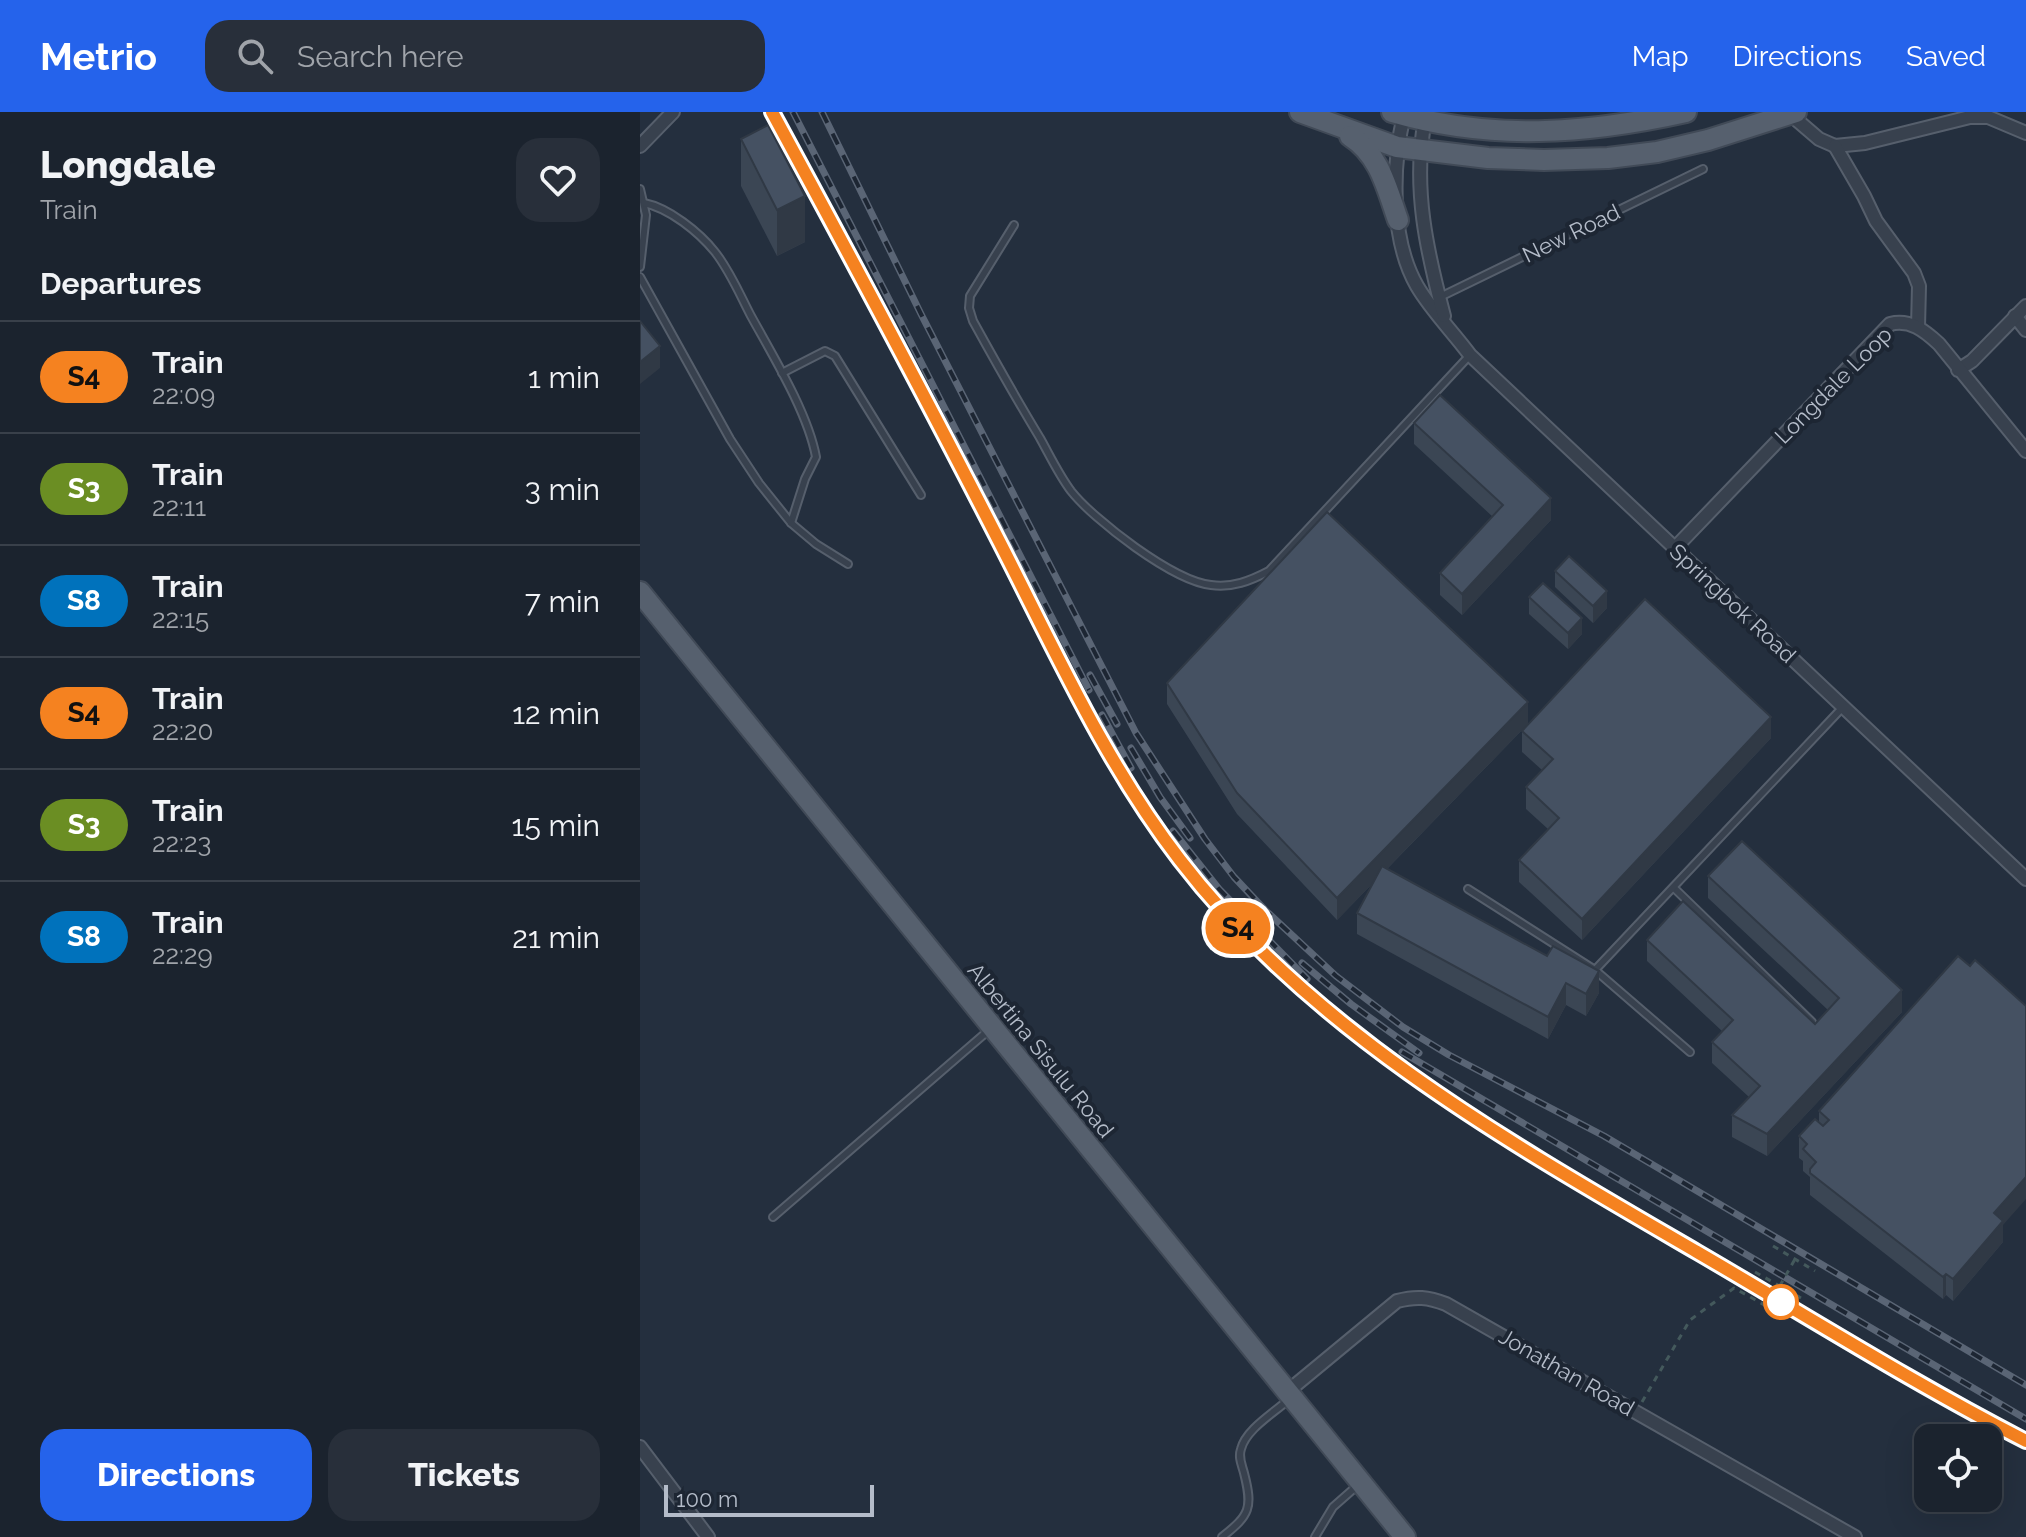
<!DOCTYPE html>
<html lang="en">
<head>
<meta charset="utf-8">
<style>
  body { margin:0; font-family:Raleway,sans-serif; background:#282f3a; color:#f1f3f6; height:100vh; display:flex; flex-direction:column; font-size:30px; white-space:nowrap }
  * { box-sizing:border-box; margin:0 }
  p { font-size:26px; color:#a0a4aa }
  .icon { flex:none; width:44px; height:44px; fill:none; stroke:currentColor; stroke-width:2; stroke-linecap:round; stroke-linejoin:round }
  .map { position:relative; flex:1; overflow:hidden }
  .panel { display:flex; flex-direction:column; background:#1b232e; width:640px }
  .panel>* { flex:none }
  .badge { padding:0 16px; border-radius:26px; font-size:28px; line-height:52px }
  .tools { position:absolute; left:1274px; top:1312px; display:grid; gap:16px }
  .tools a { display:grid; place-items:center; width:88px; height:88px; border-radius:16px; background:#1b232e; box-shadow:0 8px 32px #0002,0 0 0 2px #39404a; font-size:40px }
  .scale { position:absolute; left:24px; bottom:20px; width:210px; box-sizing:border-box; padding-left:8px; border:4px solid #b4bcc9; border-top:0; font-size:22px; line-height:28px; white-space:nowrap; color:#b4bcc9; -webkit-text-stroke:6px #1d2633; paint-order:stroke }
  .map>.badge { position:absolute; translate:-50% -50%; box-shadow:0 0 0 4px #fff }
  h2 { padding:0 40px; font-size:30px; line-height:72px }
  .round { display:grid; place-items:center; flex:none; width:84px; height:84px; border-radius:24px; background:#282f3a }
  .head { display:flex; align-items:center; justify-content:space-between; height:136px; padding:0 40px }
  h1 { font-size:38px; font-weight:800; line-height:60px }
  .action { display:flex; gap:16px; margin-top:auto; padding:16px 40px }
  .action a { flex:1; height:92px; border-radius:24px; background:#2563eb; color:#fff; font-size:32px; font-weight:800; line-height:92px; text-align:center }
  .action a+a { background:#282f3a; color:#f1f3f6 }
  ul { padding:0; list-style:none }
  li { display:flex; align-items:center; gap:24px; height:112px; padding:0 40px; border-top:2px solid #39404a }
  li div { flex:1 }
  li b { display:block; font-size:30px }
  li em { font-style:normal }
  li .badge { min-width:88px; font-weight:700; text-align:center }
  header { display:flex; align-items:center; gap:48px; box-sizing:border-box; height:112px; padding:0 40px; background:#2563eb; color:#fff }
  header strong { font-size:38px }
  nav { display:flex; gap:44px; margin-inline-start:auto; font-size:28px }
  .search { width:560px; height:72px; background:#282f3a; display:flex; align-items:center; gap:20px; box-sizing:border-box; padding:0 28px; border-radius:24px; color:#a0a4aa; font-size:30px }
  main { display:flex; flex:1; min-height:0 }
  .map>svg:first-child { display:block }
  .lines { fill:none; stroke-linecap:round; stroke-linejoin:round }
  .service-casing { stroke:#565f6c; stroke-width:10 }
  .minor-casing { stroke:#565f6c; stroke-width:16 }
  .primary-casing { stroke:#414a57; stroke-width:24 }
  .path { stroke:#44595c; stroke-width:3; stroke-dasharray:6 6; stroke-linecap:butt }
  .service { stroke:#38414e; stroke-width:6 }
  .minor { stroke:#38414e; stroke-width:12 }
  .primary { stroke:#56606e; stroke-width:20 }
  .rail-casing { stroke:#5a6575; stroke-width:7 }
  .rail { stroke:#1d2633; stroke-width:4; stroke-dasharray:12; stroke-linecap:butt }
  .path-bridge { stroke:#44595c; stroke-width:3; stroke-dasharray:6 6; stroke-linecap:butt }
  .wall { fill:#3b4654 }
  .shaded-wall { fill:#303945 }
  .building { fill:#455162; stroke:#303945; stroke-width:2 }
  .line-casing { stroke:#fff; stroke-width:18 }
  .line { stroke:#f58220; stroke-width:12 }
  .stop-dot { fill:#fff; stroke:#f58220; stroke-width:4 }
  .labels { text-anchor:middle; stroke-width:8; stroke-linejoin:round; paint-order:stroke }
  .street-label { font-size:22px; fill:#b4bcc9; stroke:#1d2633 }
</style>
</head>
<body>
<header>
<strong>Metrio</strong>
<div class="search"><svg class="icon" aria-label="search" viewBox="0 0 24 24"><circle cx="10" cy="10" r="6"/><path d="M15 15l6 6"/></svg>Search here</div>
<nav><a>Map</a><a>Directions</a><a>Saved</a></nav>
</header>
<main>
<section class="panel">
<div class="head"><div><h1>Longdale</h1><p>Train</p></div><a class="round"><svg class="icon" aria-label="heart" viewBox="0 0 24 24"><path d="M12 20l-8-8c-3-5 5-10 8-4 3-6 11-1 8 4z"/></svg></a></div>
<h2>Departures</h2>
<ul>
<li><span class="badge" style="background:#f58220;color:#111">S4</span><div><b>Train</b><p>22:09</p></div><em>1 min</em></li>
<li><span class="badge" style="background:#6b8e23;color:#fff">S3</span><div><b>Train</b><p>22:11</p></div><em>3 min</em></li>
<li><span class="badge" style="background:#0072bc;color:#fff">S8</span><div><b>Train</b><p>22:15</p></div><em>7 min</em></li>
<li><span class="badge" style="background:#f58220;color:#111">S4</span><div><b>Train</b><p>22:20</p></div><em>12 min</em></li>
<li><span class="badge" style="background:#6b8e23;color:#fff">S3</span><div><b>Train</b><p>22:23</p></div><em>15 min</em></li>
<li><span class="badge" style="background:#0072bc;color:#fff">S8</span><div><b>Train</b><p>22:29</p></div><em>21 min</em></li>
</ul>
<div class="action"><a>Directions</a><a>Tickets</a></div>
</section>
<div class="map">
<svg width="1386" height="1425" viewBox="0 0 1386 1425">
  <rect width="100%" height="100%" fill="#242f3e"/>
  <g class="lines">
    <g class="service-casing">
      <g id="service">
        <path d="M0,77L6,103L0,155"/>
        <path d="M4,91C29,96 59,120 75,140C90,159 100,183 111,204C133,244 168,301 176,345L165,367L151,411"/>
        <path d="M374,113L330,184L329,196L333,209C355,249 377,288 400,326C410,344 419,363 431,379C454,408 533,469 571,473C592,476 610,469 629,459L830,243"/>
        <path d="M0,165L90,327L119,371L151,411L176,432L208,452"/>
        <path d="M800,185L1063,57"/>
        <path d="M142,261L185,239L195,244L281,383"/>
        <path d="M1034,776L1172,910"/>
        <path d="M828,777L955,858L1050,940"/>
        <path d="M955,858L1203,595"/>
        <path d="M133,1105L349,918"/>
        <path d="M582,1425C610,1403 613,1396 604,1361C602,1353 598,1346 601,1337C606,1317 634,1301 648,1288"/>
        <path d="M675,1425L693,1395L718,1373"/>
      </g>
    </g>
    <g class="minor-casing">
      <g id="minor">
        <path d="M764,3C752,54 750,127 777,174C791,198 813,220 830,243L1386,767"/>
        <path d="M1151,3L1179,27L1195,34L1225,31L1330,5H1348L1386,21"/>
        <path d="M785,8C772,75 787,140 804,204"/>
        <path d="M0,34L33,0"/>
        <path d="M1195,34L1224,84L1236,109L1274,161L1279,174L1278,215"/>
        <path d="M1375,204L1386,218"/>
        <path d="M1318,258L1332,249L1386,194"/>
        <path d="M1035,436L1250,212C1270,207 1284,218 1299,232L1386,339"/>
        <path d="M647,1280L757,1189C776,1184 788,1185 806,1192L1215,1425"/>
        <path d="M0,1335L68,1425"/>
      </g>
    </g>
    <g class="primary-casing">
      <g id="primary">
        <path d="M660,0L757,35L848,46L904,48L968,46L1017,40L1068,28L1156,0"/>
        <path d="M752,0C851,29 947,22 1046,0"/>
        <path d="M710,24C740,43 747,77 758,108"/>
        <path d="M0,480L765,1425"/>
      </g>
    </g>
    <g class="path">
      <path d="M1133,1134L1175,1159"/>
      <path d="M1115,1160L1161,1186"/>
      <path d="M1002,1290L1050,1208L1094,1176L1128,1195"/>
    </g>
    <use href="#service" class="service"/>
    <use href="#minor" class="minor"/>
    <use href="#primary" class="primary"/>
    <g class="rail-casing">
      <g id="rail">
        <path d="M132,0L251,217L469,642L537,744L605,824L662,878L711,918L877,1034L1299,1282L1386,1329"/>
        <path d="M153,0L449,578"/>
        <path d="M182,0L281,202L496,621L565,727L594,765L625,798L696,864L763,915L809,943L964,1024L1386,1273"/>
        <path d="M450,563L477,612"/>
        <path d="M462,603L491,656"/>
        <path d="M491,636L520,685L550,726"/>
        <path d="M533,719L579,777L667,867"/>
        <path d="M662,851L711,892L779,941"/>
        <path d="M762,940L1386,1307"/>
      </g>
    </g>
    <use href="#rail" class="rail"/>
    <path class="path-bridge" d="M1128,1195L1155,1147"/>
  </g>
  <g class="wall">
    <path d="M101,27L165,130L137,144L101,74Z"/>
    <path d="M774,311L911,408L822,503L800,483V461L853,405L774,332Z"/>
    <path d="M915,459L967,496L953,511L915,475Z"/>
    <path d="M889,485L942,522L928,537L889,502Z"/>
    <path d="M527,571L888,612L747,757L959,881L946,904L926,893L908,927L717,822V801L733,771L697,808L597,702L527,592Z"/>
    <path d="M882,619L1131,626L942,828L879,770V748L908,717L886,697V675L902,658L882,640Z"/>
    <path d="M1068,764L1262,900L1127,1044L1092,1025V1003L1109,985L1072,951V930L1082,919L1007,849V828L1175,912L1188,898L1068,786Z"/>
    <path d="M1179,999L1363,1113V1130L1313,1189L1306,1183L1303,1187L1170,1083V1065L1163,1059V1049L1159,1046V1024L1179,1010Z"/>
  </g>
  <g class="shaded-wall">
    <path d="M165,84V130L137,144V98Z"/>
    <path d="M20,234V256L0,272V250Z"/>
    <path d="M911,386V408L822,503V482Z"/>
    <path d="M967,479V496L953,511V494Z"/>
    <path d="M942,506V522L928,537V521Z"/>
    <path d="M888,590V612L697,808V786Z"/>
    <path d="M1131,605V626L942,828V807Z"/>
    <path d="M959,859V881L946,904V882Z"/>
    <path d="M926,871V893L908,927V905Z"/>
    <path d="M1262,878V900L1127,1044V1022Z"/>
    <path d="M1386,1065V1087L1363,1113V1130L1313,1189V1167L1354,1101Z"/>
    <path d="M1306,1162V1183L1303,1187V1165Z"/>
  </g>
  <g class="building">
    <path d="M128,13L165,84L137,98L101,27Z"/>
    <path d="M0,209L20,234L0,250Z"/>
    <path d="M800,283L911,386L822,482L800,461L863,393L774,311Z"/>
    <path d="M687,400L888,590L697,786L597,681L527,571Z"/>
    <path d="M929,444L967,479L953,494L915,459Z"/>
    <path d="M903,471L942,506L928,521L889,485Z"/>
    <path d="M1005,487L1131,605L942,807L879,748L919,706L886,675L913,647L882,619Z"/>
    <path d="M1102,729L1262,878L1127,1022L1092,1003L1120,974L1072,930L1093,908L1007,828L1043,789L1175,912L1199,886L1068,764Z"/>
    <path d="M742,754L907,844L913,834L959,859L946,882L926,871L908,905L717,801Z"/>
    <path d="M1318,844L1330,854L1335,848L1386,894V1065L1354,1101L1363,1109L1313,1167L1306,1162L1303,1165L1170,1061V1057L1176,1050L1163,1037L1167,1032L1159,1024L1175,1007L1183,1014L1189,1008L1179,999Z"/>
  </g>
  <g class="lines">
    <g class="line-casing">
      <path id="line" d="M132,0C209,142 285,284 358,427C414,536 465,651 540,748C672,920 873,1033 1057,1140C1167,1204 1273,1271 1386,1329"/>
    </g>
    <use href="#line" class="line"/>
  </g>
  <circle class="stop-dot" cx="1141" cy="1190" r="16"/>
  <g class="labels">
    <g class="street-label">
      <text transform="translate(931 121) rotate(-26)" y="8">New Road</text>
      <text transform="translate(1193 273) rotate(-45)" y="8">Longdale Loop</text>
      <text transform="translate(1093 491) rotate(43)" y="8">Springbok Road</text>
      <text transform="translate(401 938) rotate(51)" y="8">Albertina Sisulu Road</text>
      <text transform="translate(927 1260) rotate(30)" y="8">Jonathan Road</text>
    </g>
  </g>
</svg>
<div class="tools">
<a><svg class="icon" aria-label="locate" viewBox="0 0 24 24"><circle cx="12" cy="12" r="6"/><path d="M12 2v4M12 18v4M2 12h4M18 12h4"/></svg></a>
</div>
<div class="scale">100 m</div>
<b class="badge" style="left:598px;top:816px;background:#f58220;color:#111">S4</b>
</div>
</main>
</body>
</html>
